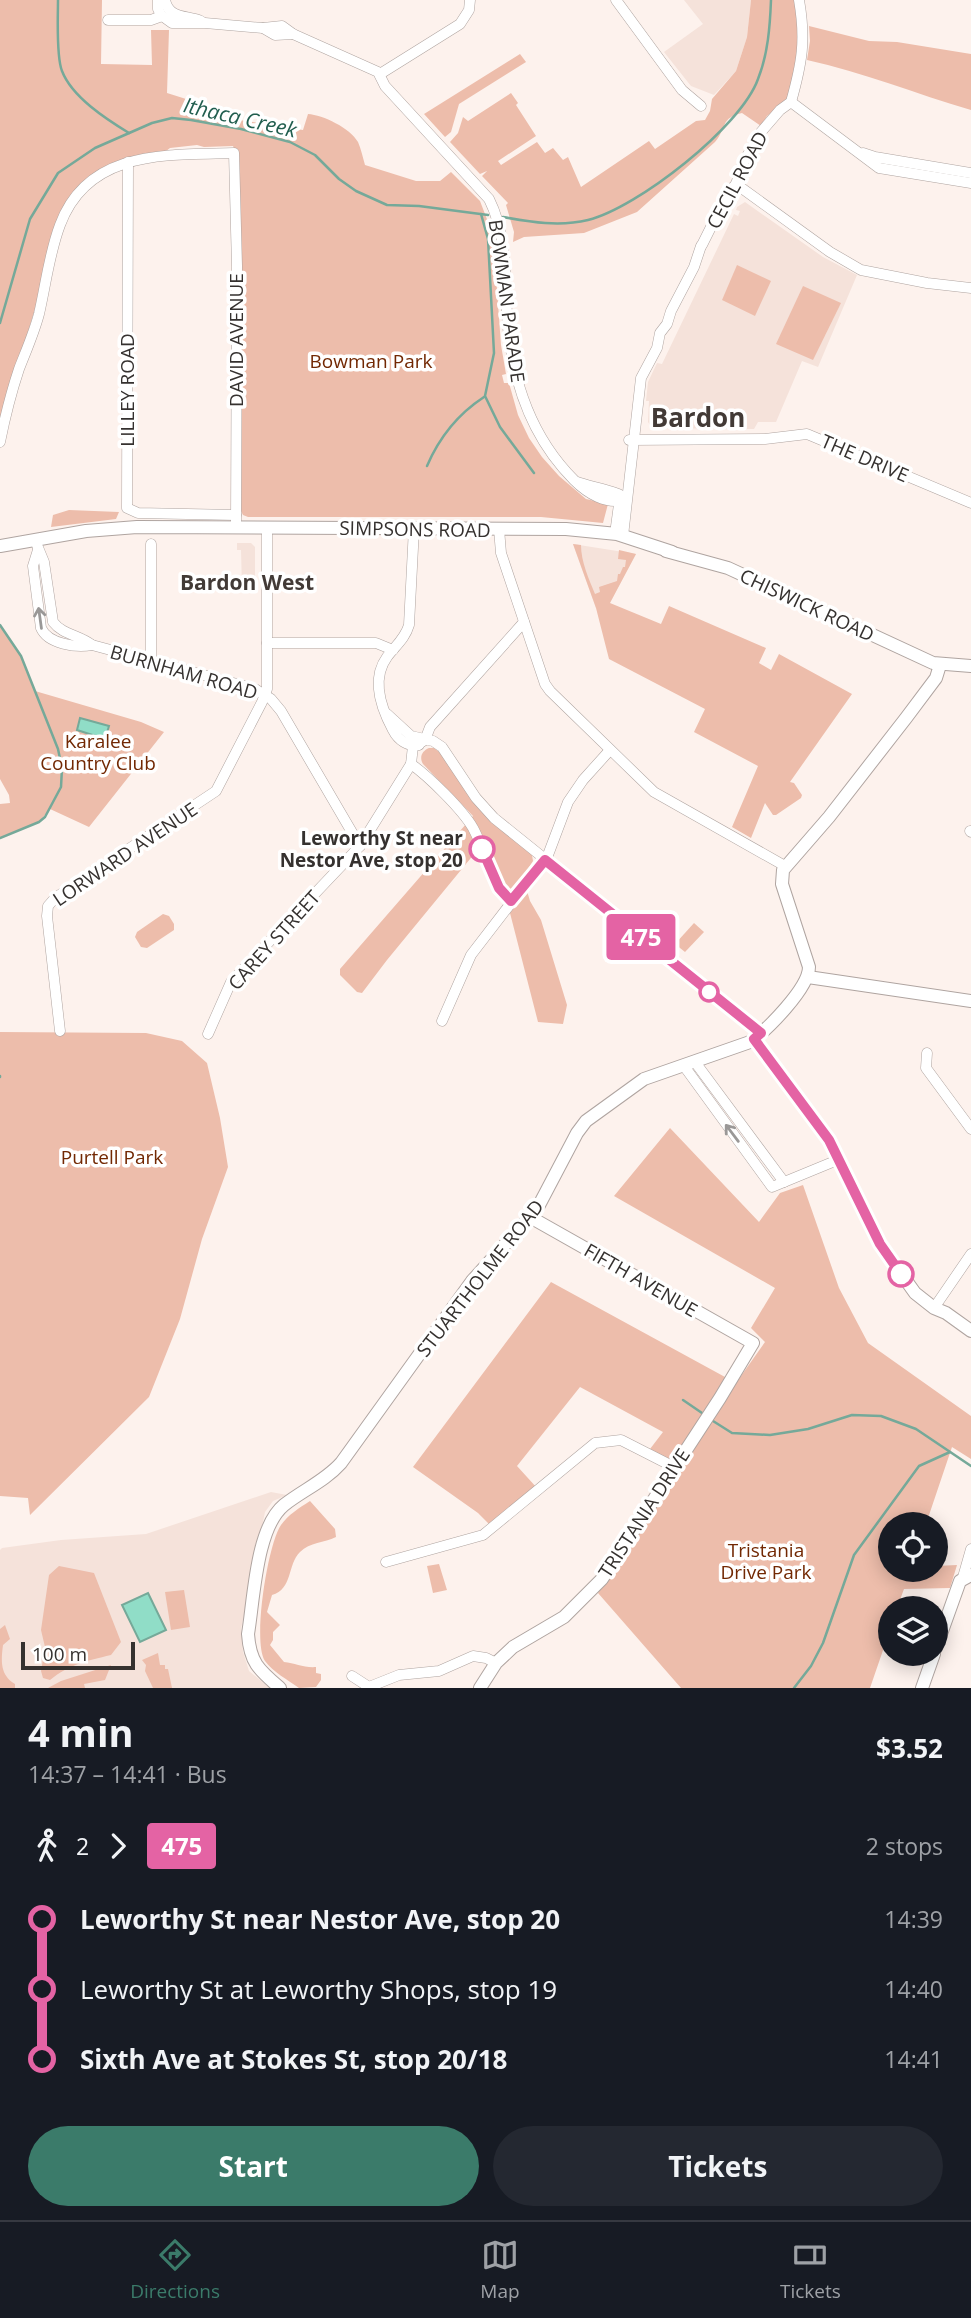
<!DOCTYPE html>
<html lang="en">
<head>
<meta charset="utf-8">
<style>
  body { margin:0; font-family:"Open Sans",sans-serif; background:#242831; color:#f1f3f6; height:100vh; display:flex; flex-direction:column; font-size:26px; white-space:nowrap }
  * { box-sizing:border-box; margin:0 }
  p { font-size:23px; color:#9ea1a6 }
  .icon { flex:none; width:38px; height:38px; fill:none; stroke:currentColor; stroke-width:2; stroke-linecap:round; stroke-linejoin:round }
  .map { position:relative; height:1688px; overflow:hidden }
  .panel { display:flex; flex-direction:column; background:#171b24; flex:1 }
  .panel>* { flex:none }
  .badge { padding:0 14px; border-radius:5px; font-size:24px; line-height:46px }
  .tools { position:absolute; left:878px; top:1512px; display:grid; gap:14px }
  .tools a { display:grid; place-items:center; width:70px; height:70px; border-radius:50%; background:#171b24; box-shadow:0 4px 18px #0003; font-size:35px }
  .scale { position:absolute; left:21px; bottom:18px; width:114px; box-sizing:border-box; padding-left:7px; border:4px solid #35312f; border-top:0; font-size:19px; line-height:24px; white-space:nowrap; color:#35312f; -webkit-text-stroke:5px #fff; paint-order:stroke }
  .map>.badge { position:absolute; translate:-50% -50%; box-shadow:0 0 0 4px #fff }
  .legs { display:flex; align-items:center; gap:10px; height:77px; padding:0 28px; font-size:23px }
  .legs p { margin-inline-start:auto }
  .overview { display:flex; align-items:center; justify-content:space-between; height:119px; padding:0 28px }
  h1 { font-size:38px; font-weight:700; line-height:52px }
  .primary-button { display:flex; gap:14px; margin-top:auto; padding:14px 28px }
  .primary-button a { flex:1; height:80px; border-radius:42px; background:#3b7b6a; color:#fff; font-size:28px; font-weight:700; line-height:80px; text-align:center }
  .primary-button a+a { background:#242831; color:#f1f3f6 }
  ul { padding:0 28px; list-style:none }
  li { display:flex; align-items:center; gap:24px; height:70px; font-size:26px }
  li i { display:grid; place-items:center; width:10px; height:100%; margin:0 9px; background:currentColor }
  li i::after { content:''; width:18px; height:18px; margin:-9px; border:5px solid; border-radius:50%; background:#171b24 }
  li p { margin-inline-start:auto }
  li:first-child i { background:linear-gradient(#0000 50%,currentColor 0) }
  li:last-child i { background:linear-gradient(currentColor 50%,#0000 0) }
  .dock { display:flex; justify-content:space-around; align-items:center; height:98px; border-top:2px solid #363941; background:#171b24; font-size:19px; color:#9ea1a6 }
  .dock a { display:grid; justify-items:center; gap:4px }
  .dock .on { color:#3b7b6a }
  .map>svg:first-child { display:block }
  .built { fill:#f5e2da }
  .green { fill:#edbdab }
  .water { fill:#90ddc7; stroke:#75a999; stroke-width:2 }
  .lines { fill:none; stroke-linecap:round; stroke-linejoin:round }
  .stream { stroke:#75a999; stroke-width:2.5 }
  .street-casing { stroke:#afa4a0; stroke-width:11 }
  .secondary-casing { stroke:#afa4a0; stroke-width:14 }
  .street { stroke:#fff; stroke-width:10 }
  .secondary { stroke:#fff; stroke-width:12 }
  .oneway { stroke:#9a9897 }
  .line-1-casing { stroke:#fff; stroke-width:16 }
  .line-1 { stroke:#e463a4; stroke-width:10 }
  .stop-1-dot { fill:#fff; stroke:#e463a4; stroke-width:3.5 }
  .labels { text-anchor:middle; stroke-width:7; stroke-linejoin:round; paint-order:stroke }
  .street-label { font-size:19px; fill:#35312f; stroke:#fff }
  .park-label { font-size:19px; fill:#722803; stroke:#fff }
  .stop-label { font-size:19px; font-weight:bold; fill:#35312f; stroke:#fff; text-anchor:end }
  .water-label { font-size:21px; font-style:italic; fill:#215e4f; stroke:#fff }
  .neighbourhood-label { font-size:21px; font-weight:bold; fill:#423a36; stroke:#fff }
  .district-label { font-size:26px; font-weight:bold; fill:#423a36; stroke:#fff }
</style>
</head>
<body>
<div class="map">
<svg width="971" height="1688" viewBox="0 0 971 1688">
  <rect width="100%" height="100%" fill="#fdf2ed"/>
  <g class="built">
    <path d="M684,0H751L747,37L736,71L714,95L691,86L664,52L703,24Z"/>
    <path d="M745,202L823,257L857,275L818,367L802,361L776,422H758L754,429L652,428L648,422L649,401H646L648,382L657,363L662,364L734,214L738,216L740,211L736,210L737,207Z"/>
    <path d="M237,543H251L255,547V588H242L241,550H237Z"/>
    <path d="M573,544L636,554L610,602L596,608Z"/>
    <path d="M271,1492L287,1495L273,1501L265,1512L241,1629L243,1652L249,1671L270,1688H0V1550L2,1548L61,1540L146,1534Z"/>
  </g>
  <g class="green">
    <path d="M0,0H102L101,64L152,65L151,30H169L167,93L202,104L233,119L303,130L308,114C323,115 350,128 358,142C361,149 363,158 365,165L416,181H440L451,172L480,201L493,235L501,345L506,374L502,375L504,383H509L518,415L529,438L542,457L559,476L586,499L608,504L603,523L541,517H248L243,515L240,509L236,153L233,146L204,147L197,145L170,148L161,155L121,162L66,208L0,423Z"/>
    <path d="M751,0H795L799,25V59L789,99L767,116L761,126L742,113C720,118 727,128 715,142L637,212L584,233L524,237L513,242L514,232L506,205L508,203L482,176L487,171L480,174L450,142L458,133L463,117L468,121L511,93L518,103L516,105L536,136L498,161L501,165L537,142L545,153L553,148L563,160L568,157L581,187L649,141L655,149L696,121L705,120L710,111L712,99L736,71L747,37Z"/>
    <path d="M809,26L869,41L897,42L971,54V110C916,94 863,72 807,60L810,41Z"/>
    <path d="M520,54L526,62L459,104L451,132L445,137L424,114Z"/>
    <path d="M737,265L771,281L755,316L722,300Z"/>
    <path d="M803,286L841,303L813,360L776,344Z"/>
    <path d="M69,510L119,512L116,519L51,527L53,515Z"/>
    <path d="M573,544L581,545C581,562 589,579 595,594L600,592L599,587L617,581L618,574H620L623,567H625L626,560L618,559L619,550L636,554L610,603L661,624L669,606L766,648L759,663L771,670L779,654L852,694L790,782L794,783L802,795L801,798L776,815H773L765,803L751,838L732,827L758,766L694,732L705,709L609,659L596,608Z"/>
    <path d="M0,625L21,656L35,691L141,722L164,732L89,827L50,809L39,822L0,838V804L10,803L9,795L0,779Z"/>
    <path d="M429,748H434L442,754L478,807L532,855L533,861L523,877L530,901L541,920L567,1005L563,1024L538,1022L502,882L484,842L387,960L362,993L357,992L340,975V969L473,816L423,764C419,757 422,751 429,748Z"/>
    <path d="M163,914L169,916L174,924V930L147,948L141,947L135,937L137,932Z"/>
    <path d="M694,923L704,932L685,952L675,944Z"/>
    <path d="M0,1032L146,1033L182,1041L207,1063L220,1118L228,1167L202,1239L180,1319L149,1397L30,1515L28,1498L0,1496Z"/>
    <path d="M670,1128L759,1222L780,1193L803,1185L839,1288L868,1343L971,1416V1459L952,1447L926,1524H891V1570H936V1566L957,1565L950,1588L904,1589L897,1608H891V1627L870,1688H681L598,1593L679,1466L650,1449L663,1432L580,1387L517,1466L537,1488L491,1526L478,1513L413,1467L551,1282L736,1383L765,1342L751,1328L775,1288L614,1196Z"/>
    <path d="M310,1501L335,1529L336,1537C324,1543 310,1542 300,1552C287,1565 293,1589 272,1595L267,1612L280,1625L273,1632V1640L270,1645L284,1662C295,1663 304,1668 316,1667V1673L321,1674V1680L316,1687L299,1688C288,1680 273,1672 265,1661C252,1642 268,1543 281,1525C288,1515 299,1508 310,1501Z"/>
    <path d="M439,1564L447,1590L433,1593L427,1566Z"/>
    <path d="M59,1566L94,1573L121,1642L111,1655C86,1661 70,1664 50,1680L43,1678L41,1671L45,1647L41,1630L49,1575Z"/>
    <path d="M184,1590L190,1627L171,1630L165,1592Z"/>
    <path d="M5,1625L10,1639L3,1645C1,1661 0,1675 15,1684V1688H0V1629Z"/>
    <path d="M158,1653L160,1665H165V1669H168L172,1688H153L145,1671L146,1665L142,1660Z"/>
    <path d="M111,1665L105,1680L84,1684L85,1688H48L61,1681Z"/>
  </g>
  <g class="water">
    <path d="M80,718L109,726L105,739L77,730Z"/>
    <path d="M148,1593L166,1630L140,1642L122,1605Z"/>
  </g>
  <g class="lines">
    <g class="stream">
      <path d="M58,0C58,17 56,56 62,71C72,97 106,119 129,133"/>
      <path d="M481,214L488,239L494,353L485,396L500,427L534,473"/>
      <path d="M503,217C531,222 559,227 588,220C637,208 741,127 758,79C768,54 770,26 771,0"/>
      <path d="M0,323L30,219L58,173L95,148L152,123L172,118L191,120L241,129L290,142L315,155L339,179L356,191L387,205L419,206L488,215"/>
      <path d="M427,466C439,438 458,414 484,397"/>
      <path d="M0,625L21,656L58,749L62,768L61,787L45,817L39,822L0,838"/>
      <path d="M0,1076V1077"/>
      <path d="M683,1400L702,1413"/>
      <path d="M713,1421L732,1433L770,1435L808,1429L852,1415L881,1416L916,1429L971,1466"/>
      <path d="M794,1688L811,1666L823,1643L854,1555L919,1466L950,1452"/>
    </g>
    <g class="street-casing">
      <g id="street">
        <path d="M158,0V9L161,15L172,23H205L263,28L275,35L293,34"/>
        <path d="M165,0C169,19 186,15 201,21"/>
        <path d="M616,0L682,90L701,106"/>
        <path d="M108,20H151L162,16"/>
        <path d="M263,28L282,26L293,34L378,72L385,86L489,199C507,235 505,275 507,315C511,377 529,435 574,480C587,493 607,506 626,499C619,491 589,487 575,481"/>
        <path d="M380,74L460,24L469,10L470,0"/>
        <path d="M791,102L879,168L971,183"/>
        <path d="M863,153L875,157L971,173"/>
        <path d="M128,162L127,508L138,513L236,515"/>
        <path d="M736,184L830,252L861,270L927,283L971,288"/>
        <path d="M702,245L728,193L736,184L743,163L761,132L780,110L791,102C802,63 806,40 799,0"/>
        <path d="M629,440L765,439L807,434L971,503"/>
        <path d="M0,442C5,417 11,393 19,369C26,351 34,333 39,314C46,284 49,254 60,225C88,149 168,155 234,153L237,266L236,527"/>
        <path d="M414,528L409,625C405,639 395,646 387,657C371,679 381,708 393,730C398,740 408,747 419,745"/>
        <path d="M499,529L501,553L545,684L550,691L654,792L785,866"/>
        <path d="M615,534L620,497"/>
        <path d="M623,536L641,378L657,348L660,333L667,324L671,311L694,267L701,246"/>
        <path d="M37,545L44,562L53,622C63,635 80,635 92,645"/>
        <path d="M38,550L33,566L41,628C48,644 76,648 92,645L255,689L271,699L281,711L360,846"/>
        <path d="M267,643H376L393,650"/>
        <path d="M151,660V544"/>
        <path d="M387,714L411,736L433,741L442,747L476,798L494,818L761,1033"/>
        <path d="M420,743L425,740L430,727L524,622"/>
        <path d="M411,764C428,776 462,809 473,828C486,852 491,881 511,901"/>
        <path d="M970,831L971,832"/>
        <path d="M442,1021L471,955L548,855L568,802L583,780L610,750"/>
        <path d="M60,1031L47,916L48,906L55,898L216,791L262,702L267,689V527"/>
        <path d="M208,1034L231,982L360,846L411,764L413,746"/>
        <path d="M927,1053L926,1068L971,1129"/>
        <path d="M695,1062L784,1182"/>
        <path d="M684,1066L772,1187L840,1159"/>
        <path d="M934,1308L971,1254"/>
        <path d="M386,1562L483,1535L595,1443L621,1440L674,1467"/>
        <path d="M963,1577L971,1549"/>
        <path d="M352,1676L369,1687L399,1675L439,1671L473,1656L486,1658L496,1663"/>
      </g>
    </g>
    <g class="secondary-casing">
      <g id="secondary">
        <path d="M0,546L86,531L137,527L566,529L617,534L672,552"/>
        <path d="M666,551L728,568L933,663L971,666"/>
        <path d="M808,977L971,1001"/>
        <path d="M754,1039L829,1140L880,1244L915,1293L934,1308L946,1313L971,1331"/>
        <path d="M936,1648L960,1581L971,1575"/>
        <path d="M280,1688C259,1670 250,1663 248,1634C254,1598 256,1528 284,1505C303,1490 325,1481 341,1463L472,1281L537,1209L577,1133L586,1121L644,1079L750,1042C767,1030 809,988 809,967L782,884L783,870L829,817L906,718L936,678L940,665"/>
        <path d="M480,1688L496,1663L513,1647L564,1617L602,1579L720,1398L753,1343L530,1217"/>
        <path d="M922,1688L934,1654"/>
      </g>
    </g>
    <use href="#street" class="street"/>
    <use href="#secondary" class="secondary"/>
  </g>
  <defs><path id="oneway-shaft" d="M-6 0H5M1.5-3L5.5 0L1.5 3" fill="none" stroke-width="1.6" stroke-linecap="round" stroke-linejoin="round" transform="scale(1.75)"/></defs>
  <g class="oneway">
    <use href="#oneway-shaft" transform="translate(40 618) rotate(-98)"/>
    <use href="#oneway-shaft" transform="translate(732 1133) rotate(-127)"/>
  </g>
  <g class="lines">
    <g class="line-1-casing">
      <path id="line-1" d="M482,849L499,888L511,901L545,860L761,1033L754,1039L829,1140L880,1244L901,1274"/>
    </g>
    <use href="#line-1" class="line-1"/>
  </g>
  <g class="stop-1-dot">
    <circle cx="482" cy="849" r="12"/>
    <circle cx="709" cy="992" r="9"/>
    <circle cx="901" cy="1274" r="12"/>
  </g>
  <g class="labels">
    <g class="street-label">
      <text transform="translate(737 180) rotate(-62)" y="7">CECIL ROAD</text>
      <text transform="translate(507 301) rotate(82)" y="7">BOWMAN PARADE</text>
      <text transform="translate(236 340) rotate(-90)" y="7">DAVID AVENUE</text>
      <text transform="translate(127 390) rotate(-90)" y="7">LILLEY ROAD</text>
      <text transform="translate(865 458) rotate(23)" y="7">THE DRIVE</text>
      <text transform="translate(415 529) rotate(1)" y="7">SIMPSONS ROAD</text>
      <text transform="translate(807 605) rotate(25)" y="7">CHISWICK ROAD</text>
      <text transform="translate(184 672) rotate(16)" y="7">BURNHAM ROAD</text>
      <text transform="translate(125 854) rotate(-34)" y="7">LORWARD AVENUE</text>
      <text transform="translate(274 940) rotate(-48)" y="7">CAREY STREET</text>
      <text transform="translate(480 1278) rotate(-52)" y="7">STUARTHOLME ROAD</text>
      <text transform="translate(641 1280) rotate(30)" y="7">FIFTH AVENUE</text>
      <text transform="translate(644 1513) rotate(-57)" y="7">TRISTANIA DRIVE</text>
    </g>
    <g class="park-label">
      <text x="371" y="368">Bowman Park</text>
      <text x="98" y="748">Karalee<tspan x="98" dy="22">Country Club</tspan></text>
      <text x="112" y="1164">Purtell Park</text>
      <text x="766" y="1557">Tristania<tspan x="766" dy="22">Drive Park</tspan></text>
    </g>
    <g class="stop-label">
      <text x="463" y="845">Leworthy St near<tspan x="463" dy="22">Nestor Ave, stop 20</tspan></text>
    </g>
    <g class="water-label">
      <text transform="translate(240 118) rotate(13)" y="7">Ithaca Creek</text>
    </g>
    <g class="neighbourhood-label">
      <text x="247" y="590">Bardon West</text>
    </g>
    <g class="district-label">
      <text x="698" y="427">Bardon</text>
    </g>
  </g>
</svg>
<div class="tools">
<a><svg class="icon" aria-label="locate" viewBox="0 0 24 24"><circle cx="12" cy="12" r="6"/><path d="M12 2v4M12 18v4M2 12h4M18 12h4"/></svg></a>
<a><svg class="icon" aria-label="layers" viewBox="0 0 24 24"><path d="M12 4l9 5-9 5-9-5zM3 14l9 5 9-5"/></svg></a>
</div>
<div class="scale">100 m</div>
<b class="badge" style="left:641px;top:937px;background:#e463a4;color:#fff">475</b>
</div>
<section class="panel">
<div class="overview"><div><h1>4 min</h1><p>14:37 – 14:41 · Bus</p></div><b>$3.52</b></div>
<div class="legs"><svg class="icon" aria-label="walk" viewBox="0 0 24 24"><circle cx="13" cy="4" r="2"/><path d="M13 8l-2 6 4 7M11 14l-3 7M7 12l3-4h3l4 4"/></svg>2<svg class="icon" aria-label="forward" viewBox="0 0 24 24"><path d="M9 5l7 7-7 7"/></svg><b class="badge" style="background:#e463a4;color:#fff">475</b><p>2 stops</p></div>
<ul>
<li><i style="color:#e463a4"></i><b>Leworthy St near Nestor Ave, stop 20</b><p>14:39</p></li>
<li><i style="color:#e463a4"></i><span>Leworthy St at Leworthy Shops, stop 19</span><p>14:40</p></li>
<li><i style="color:#e463a4"></i><b>Sixth Ave at Stokes St, stop 20/18</b><p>14:41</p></li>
</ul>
<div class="primary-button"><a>Start</a><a>Tickets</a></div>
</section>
<nav class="dock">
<a class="on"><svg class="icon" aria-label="directions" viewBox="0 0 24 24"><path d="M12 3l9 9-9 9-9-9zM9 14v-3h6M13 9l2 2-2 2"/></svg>Directions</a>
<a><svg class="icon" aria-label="map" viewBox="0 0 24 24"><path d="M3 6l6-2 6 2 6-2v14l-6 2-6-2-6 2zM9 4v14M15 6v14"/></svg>Map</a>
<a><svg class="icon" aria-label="tickets" viewBox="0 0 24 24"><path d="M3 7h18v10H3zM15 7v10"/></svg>Tickets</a>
</nav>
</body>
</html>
